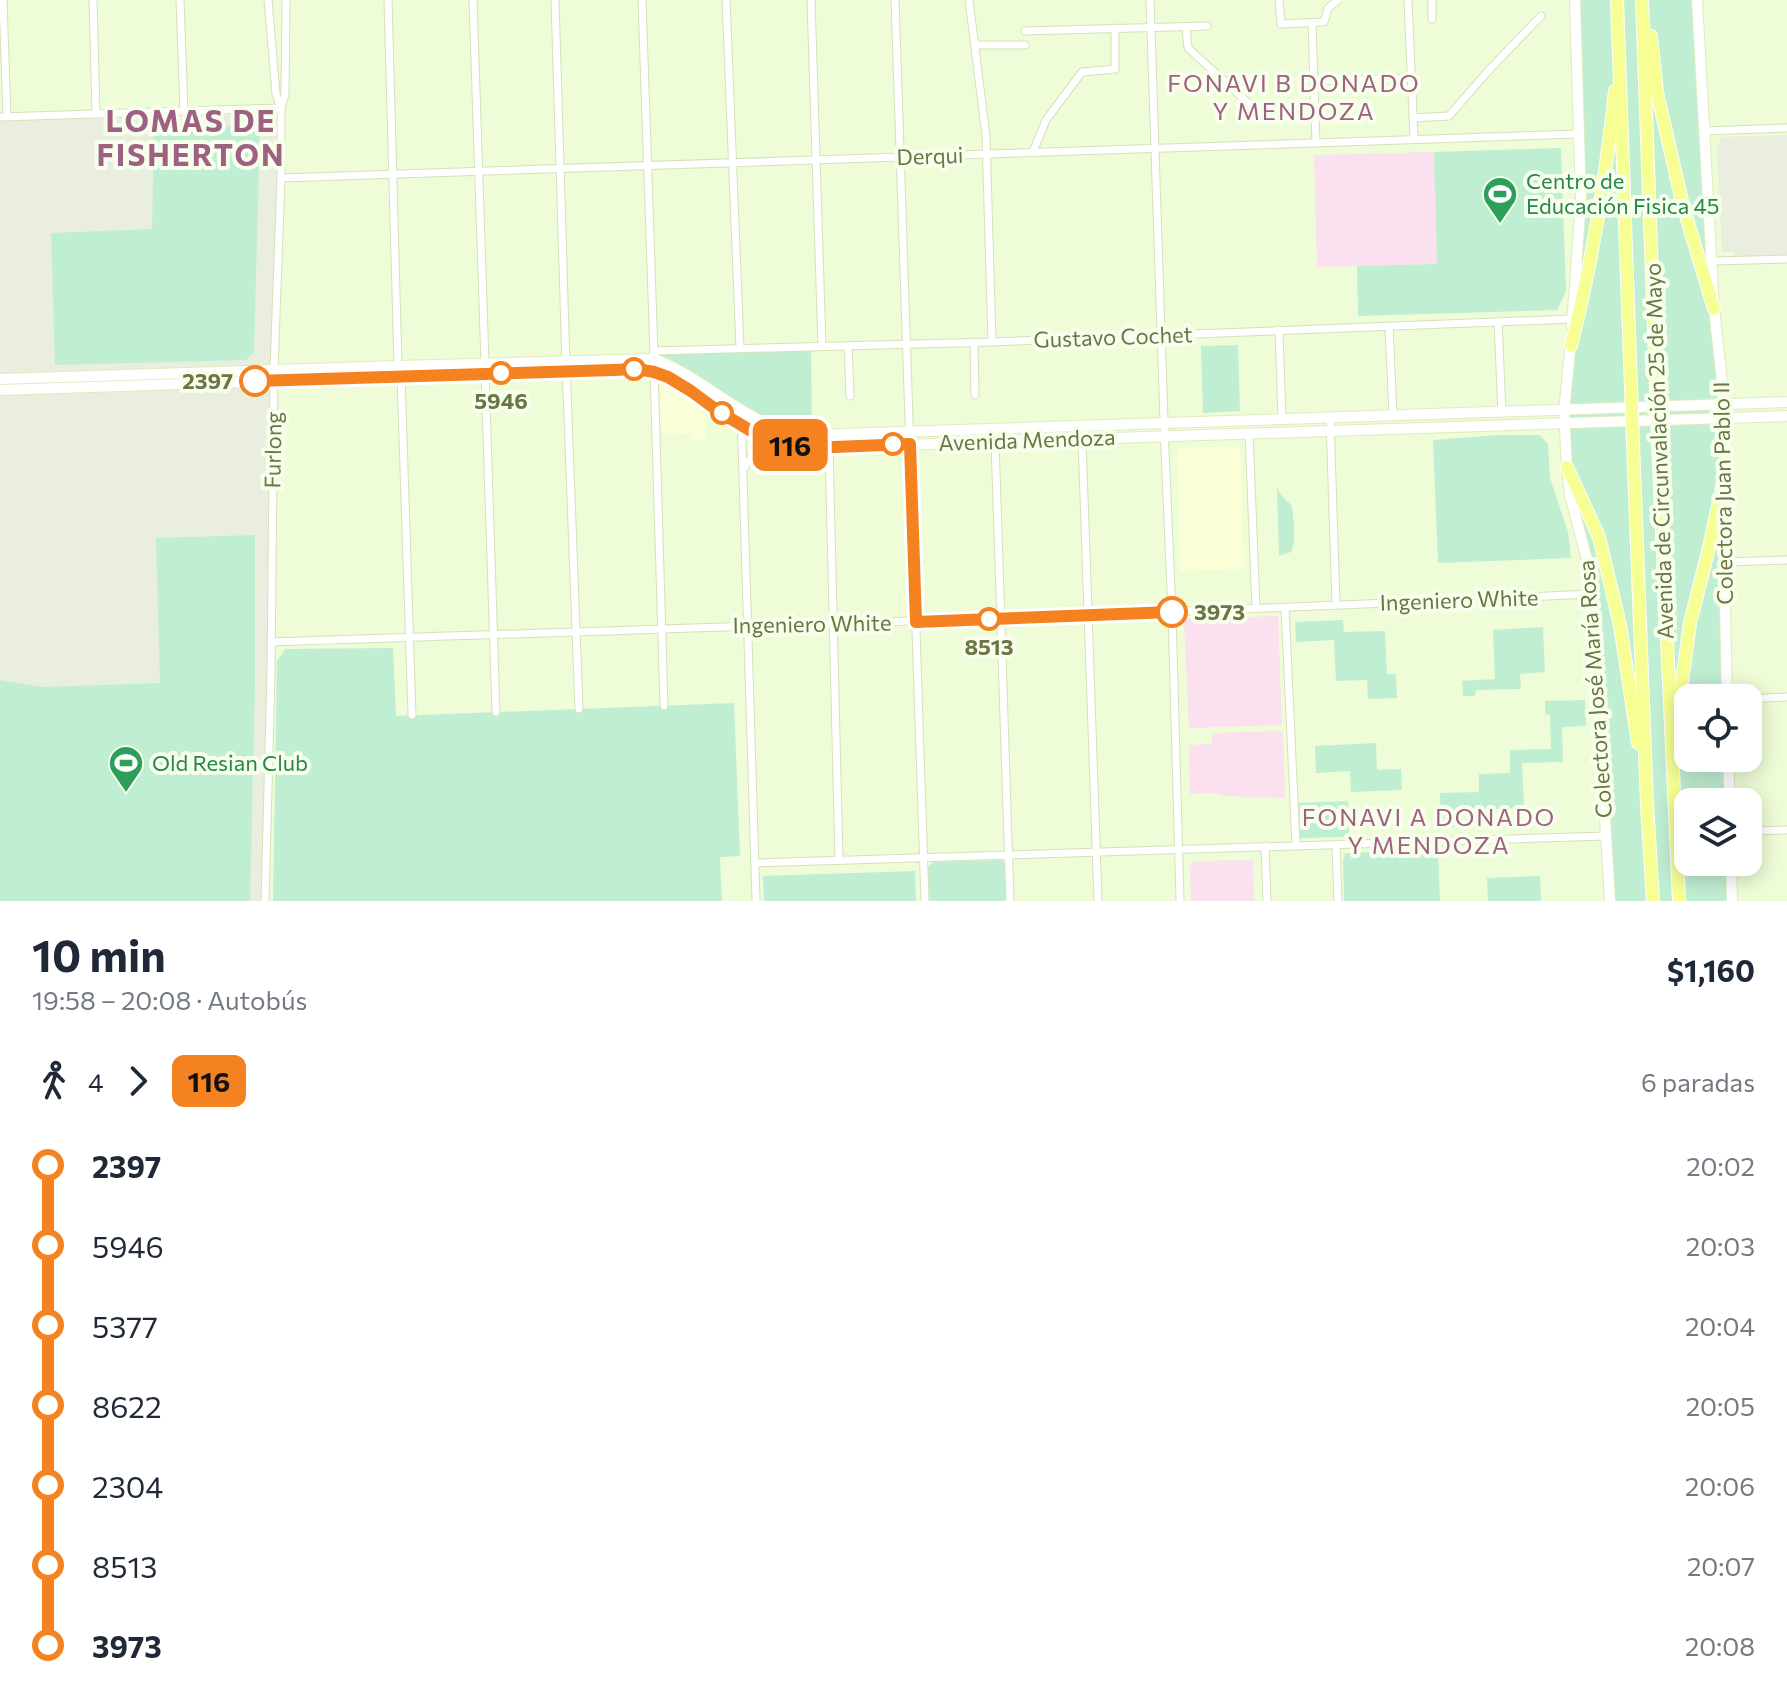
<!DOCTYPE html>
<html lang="es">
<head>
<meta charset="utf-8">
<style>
  body { margin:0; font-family:Commissioner,sans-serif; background:#f6f6f7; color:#1f2937; height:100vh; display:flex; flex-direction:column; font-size:30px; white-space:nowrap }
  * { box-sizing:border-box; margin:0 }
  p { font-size:26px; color:#747a83 }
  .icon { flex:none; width:44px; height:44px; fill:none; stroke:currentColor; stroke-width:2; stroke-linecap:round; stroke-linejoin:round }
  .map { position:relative; height:901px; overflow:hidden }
  .details { display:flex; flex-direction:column; background:#fff; flex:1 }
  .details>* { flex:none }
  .badge { padding:0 16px; border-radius:12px; font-size:28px; line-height:52px }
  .controls { position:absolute; left:1674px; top:684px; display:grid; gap:16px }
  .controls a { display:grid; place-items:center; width:88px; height:88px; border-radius:16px; background:#fff; box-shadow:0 4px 20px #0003; font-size:40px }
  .map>.badge { position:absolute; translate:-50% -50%; box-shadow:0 0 0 4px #fff }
  .legs { display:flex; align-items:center; gap:12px; height:88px; padding:0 32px; font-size:26px }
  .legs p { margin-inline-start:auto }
  .summary { display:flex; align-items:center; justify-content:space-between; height:136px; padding:0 32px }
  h1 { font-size:44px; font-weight:700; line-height:60px }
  ul { padding:0 32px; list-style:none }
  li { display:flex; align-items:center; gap:28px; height:80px; font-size:30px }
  li i { display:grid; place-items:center; width:12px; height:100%; margin:0 10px; background:currentColor }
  li i::after { content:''; width:20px; height:20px; margin:-10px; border:6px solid; border-radius:50%; background:#fff }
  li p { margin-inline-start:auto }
  li:first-child i { background:linear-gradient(#0000 50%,currentColor 0) }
  li:last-child i { background:linear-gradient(currentColor 50%,#0000 0) }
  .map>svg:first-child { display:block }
  .residential { fill:#eefcd7; fill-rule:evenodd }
  .commercial { fill:#fbffd7 }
  .industrial { fill:#e9eede }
  .education { fill:#fbe0ef }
  .green { fill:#c0eed3 }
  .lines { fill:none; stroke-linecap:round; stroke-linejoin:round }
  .street-casing { stroke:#d6e1bb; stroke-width:9 }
  .secondary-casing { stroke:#dfecbd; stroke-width:12 }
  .highway-casing { stroke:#fff; stroke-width:14 }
  .street { stroke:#fff; stroke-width:7 }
  .secondary { stroke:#fff; stroke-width:10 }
  .highway { stroke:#f7ff94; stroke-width:12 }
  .highway-bridge-casing { stroke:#fff; stroke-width:14; stroke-linecap:butt }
  .highway-bridge { stroke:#f7ff94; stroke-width:12 }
  .line-1-casing { stroke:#fff; stroke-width:18 }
  .line-1 { stroke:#f58220; stroke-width:12 }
  .stop-1-dot { fill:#fff; stroke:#f58220; stroke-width:4 }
  .labels { text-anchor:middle; stroke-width:8; stroke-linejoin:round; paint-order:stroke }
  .street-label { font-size:22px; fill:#6c7543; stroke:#f7ffec }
  .leisure-label { font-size:22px; fill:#27864d; stroke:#f7ffec; text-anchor:start }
  .stop-label { font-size:22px; font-weight:bold; fill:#6c7543; stroke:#f7ffec }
  .neighbourhood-label { font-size:24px; letter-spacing:2px; fill:#9e6181; stroke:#f7ffec }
  .district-label { font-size:30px; font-weight:bold; letter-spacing:2px; fill:#9e6181; stroke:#f7ffec }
</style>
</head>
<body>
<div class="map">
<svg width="1787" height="901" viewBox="0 0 1787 901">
  <rect width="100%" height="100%" fill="#f3ffe4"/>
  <path class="residential" d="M0,0H1787V901H0ZM1688,698H1748V758H1688ZM1688,802H1748V862H1688Z"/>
  <g class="commercial">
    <path d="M660,385L674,391L693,403L705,416L706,439L692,440V434L662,435Z"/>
    <path d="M1236,446L1240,451L1244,569L1180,571L1177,453L1179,448Z"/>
  </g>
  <g class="industrial">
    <path d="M281,108L265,901H0V117Z"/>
    <path d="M1787,135V255L1735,258V252H1722L1717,146L1722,137Z"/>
  </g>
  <g class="education">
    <path d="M1434,152L1437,264L1317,267L1314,155Z"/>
    <path d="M1278,616L1282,725L1189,728L1184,619Z"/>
    <path d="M1283,731L1285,798L1223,796L1216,793L1190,794L1189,745L1212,744V733Z"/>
    <path d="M1253,860L1254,901H1191L1190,867L1194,861Z"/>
  </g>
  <g class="green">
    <path d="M1575,0H1697L1725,404L1727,698H1688V758H1728L1730,802H1688V862H1731L1732,901H1610L1590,571L1570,495L1565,423L1581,199Z"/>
    <path d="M255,125L260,130L254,352L246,360L55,365L51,233L152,229L154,127Z"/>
    <path d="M1561,148L1566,291L1557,310L1358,316L1357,266L1437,264L1434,152Z"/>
    <path d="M1238,345L1240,411L1203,413L1201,346Z"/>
    <path d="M811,347L812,435L779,429L654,359V351Z"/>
    <path d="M1499,435H1540L1548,444L1550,478L1568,532L1571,558L1438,563L1433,440Z"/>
    <path d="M1277,487L1281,495L1292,506C1293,520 1297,539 1291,552L1279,556Z"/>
    <path d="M255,535V684L250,901H0V680L42,687L160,683L156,538Z"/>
    <path d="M1343,620L1344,632L1385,631L1387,674H1396L1397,698L1368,699L1367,680L1336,681L1334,640L1296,642L1295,622Z"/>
    <path d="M1543,627L1545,672L1520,674L1521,689L1476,690L1475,696H1463L1462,681L1495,679L1493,630Z"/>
    <path d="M393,648L396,716L734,703L740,856L720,857L722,901H273L277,661L285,649Z"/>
    <path d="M1585,700L1586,726L1562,727L1563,762L1522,763L1524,808L1455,810V827L1441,828L1440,793L1479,792V774L1510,773V750L1551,749L1550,715L1545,714V701Z"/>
    <path d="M1376,743L1377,770L1401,769L1402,790L1351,792L1350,771L1316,773L1315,746Z"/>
    <path d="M1348,801L1349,837L1300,838L1298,803Z"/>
    <path d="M1438,849L1440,901H1344L1343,861L1345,853Z"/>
    <path d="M1002,860L1007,867L1008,901H930L928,867L933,862Z"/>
    <path d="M915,871L916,901H764L763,876Z"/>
    <path d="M1540,876L1541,901H1488L1487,878Z"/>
  </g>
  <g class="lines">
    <g class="street-casing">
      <g id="street">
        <path d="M3,0L7,117"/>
        <path d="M93,0L96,114"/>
        <path d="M180,0L184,111"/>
        <path d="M268,0L276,94L280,106"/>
        <path d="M388,0L398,366"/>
        <path d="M473,0L485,363"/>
        <path d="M555,0L566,365L579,709"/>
        <path d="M642,0L654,354"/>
        <path d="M726,0L740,348"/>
        <path d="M811,0L822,346"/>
        <path d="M895,0L925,901"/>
        <path d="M969,0L986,136L992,342"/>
        <path d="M1150,0L1165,451L1172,612L1180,901"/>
        <path d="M1279,0L1281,24L1324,22L1328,8L1338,0"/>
        <path d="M1408,0L1414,139"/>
        <path d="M1432,0V19"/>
        <path d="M1312,23L1316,143"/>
        <path d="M1186,27L1188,48L1254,108"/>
        <path d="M1025,31L1207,26"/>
        <path d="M975,45H1025"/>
        <path d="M1313,81L1411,78"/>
        <path d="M0,117L281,108"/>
        <path d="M1413,118L1449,116L1488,71L1541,16"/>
        <path d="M1704,131L1787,128"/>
        <path d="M1033,152L1046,120L1082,72L1115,69V28"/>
        <path d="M281,178L1579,134"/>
        <path d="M1712,261L1787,259"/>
        <path d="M1498,321L1502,413"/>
        <path d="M1389,326L1393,416"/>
        <path d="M1279,330L1282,420"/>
        <path d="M974,342L975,395"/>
        <path d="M848,346L850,396"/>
        <path d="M654,351L992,342L1572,319"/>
        <path d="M654,370L664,706"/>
        <path d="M485,373L496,712"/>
        <path d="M401,376L412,715"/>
        <path d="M741,411L756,901"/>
        <path d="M1330,419L1336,604"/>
        <path d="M1249,433L1256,608"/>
        <path d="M1082,439L1098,901"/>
        <path d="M995,441L1010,901"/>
        <path d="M829,447L839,860"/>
        <path d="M745,467C751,450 773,450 789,448"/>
        <path d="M1724,562L1787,560"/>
        <path d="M1285,607L1296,845"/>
        <path d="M271,642C712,627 1152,615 1592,594"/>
        <path d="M1748,699L1787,697"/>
        <path d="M1748,831L1787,830"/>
        <path d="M1336,844L1338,901"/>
        <path d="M1265,846L1267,901"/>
        <path d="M755,863L1605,836"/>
        <path d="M265,901L271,673L274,370L281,178V108L285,94L286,0"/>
      </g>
    </g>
    <g class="secondary-casing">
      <g id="secondary">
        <path d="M1697,0L1714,309L1726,418L1724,562L1727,698"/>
        <path d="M1572,326L1581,199L1575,0"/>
        <path d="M1571,342L1564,411L1567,467L1570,495L1590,571L1610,901"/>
        <path d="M0,379L398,366L654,359C710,380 750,431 812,435L1787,402"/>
        <path d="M0,390L637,369L654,372L668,377C713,403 754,445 809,448L1787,416"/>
        <path d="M1728,758L1730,802"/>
        <path d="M1731,862L1732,901"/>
      </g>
    </g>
    <g class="highway-casing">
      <g id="highway">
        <path d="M1617,0L1631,388"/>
        <path d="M1642,0L1656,387"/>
        <path d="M1651,36L1657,92L1683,206L1714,309"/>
        <path d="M1571,346C1592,263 1606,176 1615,91"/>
        <path d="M1658,442L1679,901"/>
        <path d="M1633,443L1647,805L1653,901"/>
        <path d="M1567,467L1599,537L1620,625L1638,743"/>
        <path d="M1677,719L1690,623L1709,548L1724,478"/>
      </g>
    </g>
    <use href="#street" class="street"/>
    <use href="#secondary" class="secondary"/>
    <use href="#highway" class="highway"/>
    <g class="highway-bridge-casing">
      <g id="highway-bridge">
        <path d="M1656,387L1658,442"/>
        <path d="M1631,388L1633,443"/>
      </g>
    </g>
    <use href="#highway-bridge" class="highway-bridge"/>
  </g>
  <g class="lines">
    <g class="line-1-casing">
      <path id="line-1" d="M255,381L613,370L637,369L654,372L668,377L691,391L718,411L758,435L780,443L809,448L910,444L916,622L1172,612"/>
    </g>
    <use href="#line-1" class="line-1"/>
  </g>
  <defs>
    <g id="stadium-pin" transform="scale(1.8)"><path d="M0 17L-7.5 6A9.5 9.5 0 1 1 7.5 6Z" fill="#2e9e5b" stroke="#f7ffec"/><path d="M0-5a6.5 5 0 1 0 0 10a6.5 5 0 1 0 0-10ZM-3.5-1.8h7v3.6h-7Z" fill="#fff"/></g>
  </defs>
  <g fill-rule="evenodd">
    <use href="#stadium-pin" x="1500" y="194"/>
    <use href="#stadium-pin" x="126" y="763"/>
  </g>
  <g class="stop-1-dot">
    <circle cx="634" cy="369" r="10"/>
    <circle cx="501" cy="373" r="10"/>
    <circle cx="255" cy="381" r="14"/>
    <circle cx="722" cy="413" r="10"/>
    <circle cx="893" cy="444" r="10"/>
    <circle cx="1172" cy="612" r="14"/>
    <circle cx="989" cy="619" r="10"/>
  </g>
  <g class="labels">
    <g class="street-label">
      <text transform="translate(930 156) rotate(-2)" y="8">Derqui</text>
      <text transform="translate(1113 337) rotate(-2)" y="8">Gustavo Cochet</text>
      <text transform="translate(1027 440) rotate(-2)" y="8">Avenida Mendoza</text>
      <text transform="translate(273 450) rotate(-89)" y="8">Furlong</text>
      <text transform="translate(1659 451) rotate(-92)" y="8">Avenida de Circunvalación 25 de Mayo</text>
      <text transform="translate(1723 493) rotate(-91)" y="8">Colectora Juan Pablo II</text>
      <text transform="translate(1459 600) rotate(-2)" y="8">Ingeniero White</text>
      <text transform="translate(812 624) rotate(-1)" y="8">Ingeniero White</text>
      <text transform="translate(1595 689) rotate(-94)" y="8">Colectora José María Rosa</text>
    </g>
    <g class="leisure-label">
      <text x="1526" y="189">Centro de<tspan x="1526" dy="25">Educación Fisica 45</tspan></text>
      <text x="152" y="771">Old Resian Club</text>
    </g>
    <g class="stop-label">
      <text x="233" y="389" text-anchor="end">2397</text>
      <text x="501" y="409">5946</text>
      <text x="1194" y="620" text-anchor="start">3973</text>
      <text x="989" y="655">8513</text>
    </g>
    <g class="neighbourhood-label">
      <text x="1294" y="92">FONAVI B DONADO<tspan x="1294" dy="28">Y MENDOZA</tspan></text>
      <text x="1429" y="826">FONAVI A DONADO<tspan x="1429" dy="28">Y MENDOZA</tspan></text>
    </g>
    <g class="district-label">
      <text x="191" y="132">LOMAS DE<tspan x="191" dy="34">FISHERTON</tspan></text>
    </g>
  </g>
</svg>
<div class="controls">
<a><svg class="icon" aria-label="locate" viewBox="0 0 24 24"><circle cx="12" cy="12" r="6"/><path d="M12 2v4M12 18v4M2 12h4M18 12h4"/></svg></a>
<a><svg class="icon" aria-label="layers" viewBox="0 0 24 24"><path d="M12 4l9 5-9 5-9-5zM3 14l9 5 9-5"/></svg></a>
</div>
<b class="badge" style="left:790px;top:445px;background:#f58220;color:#111">116</b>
</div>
<section class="details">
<div class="summary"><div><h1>10 min</h1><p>19:58 – 20:08 · Autobús</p></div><b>$1,160</b></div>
<div class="legs"><svg class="icon" aria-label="walk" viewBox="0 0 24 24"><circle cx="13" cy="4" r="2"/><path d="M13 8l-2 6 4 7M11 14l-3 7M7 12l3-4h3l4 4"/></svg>4<svg class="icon" aria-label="forward" viewBox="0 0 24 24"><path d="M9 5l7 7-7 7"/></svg><b class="badge" style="background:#f58220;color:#111">116</b><p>6 paradas</p></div>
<ul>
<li><i style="color:#f58220"></i><b>2397</b><p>20:02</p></li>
<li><i style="color:#f58220"></i><span>5946</span><p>20:03</p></li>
<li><i style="color:#f58220"></i><span>5377</span><p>20:04</p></li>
<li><i style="color:#f58220"></i><span>8622</span><p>20:05</p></li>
<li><i style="color:#f58220"></i><span>2304</span><p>20:06</p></li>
<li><i style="color:#f58220"></i><span>8513</span><p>20:07</p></li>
<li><i style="color:#f58220"></i><b>3973</b><p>20:08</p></li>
</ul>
</section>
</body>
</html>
